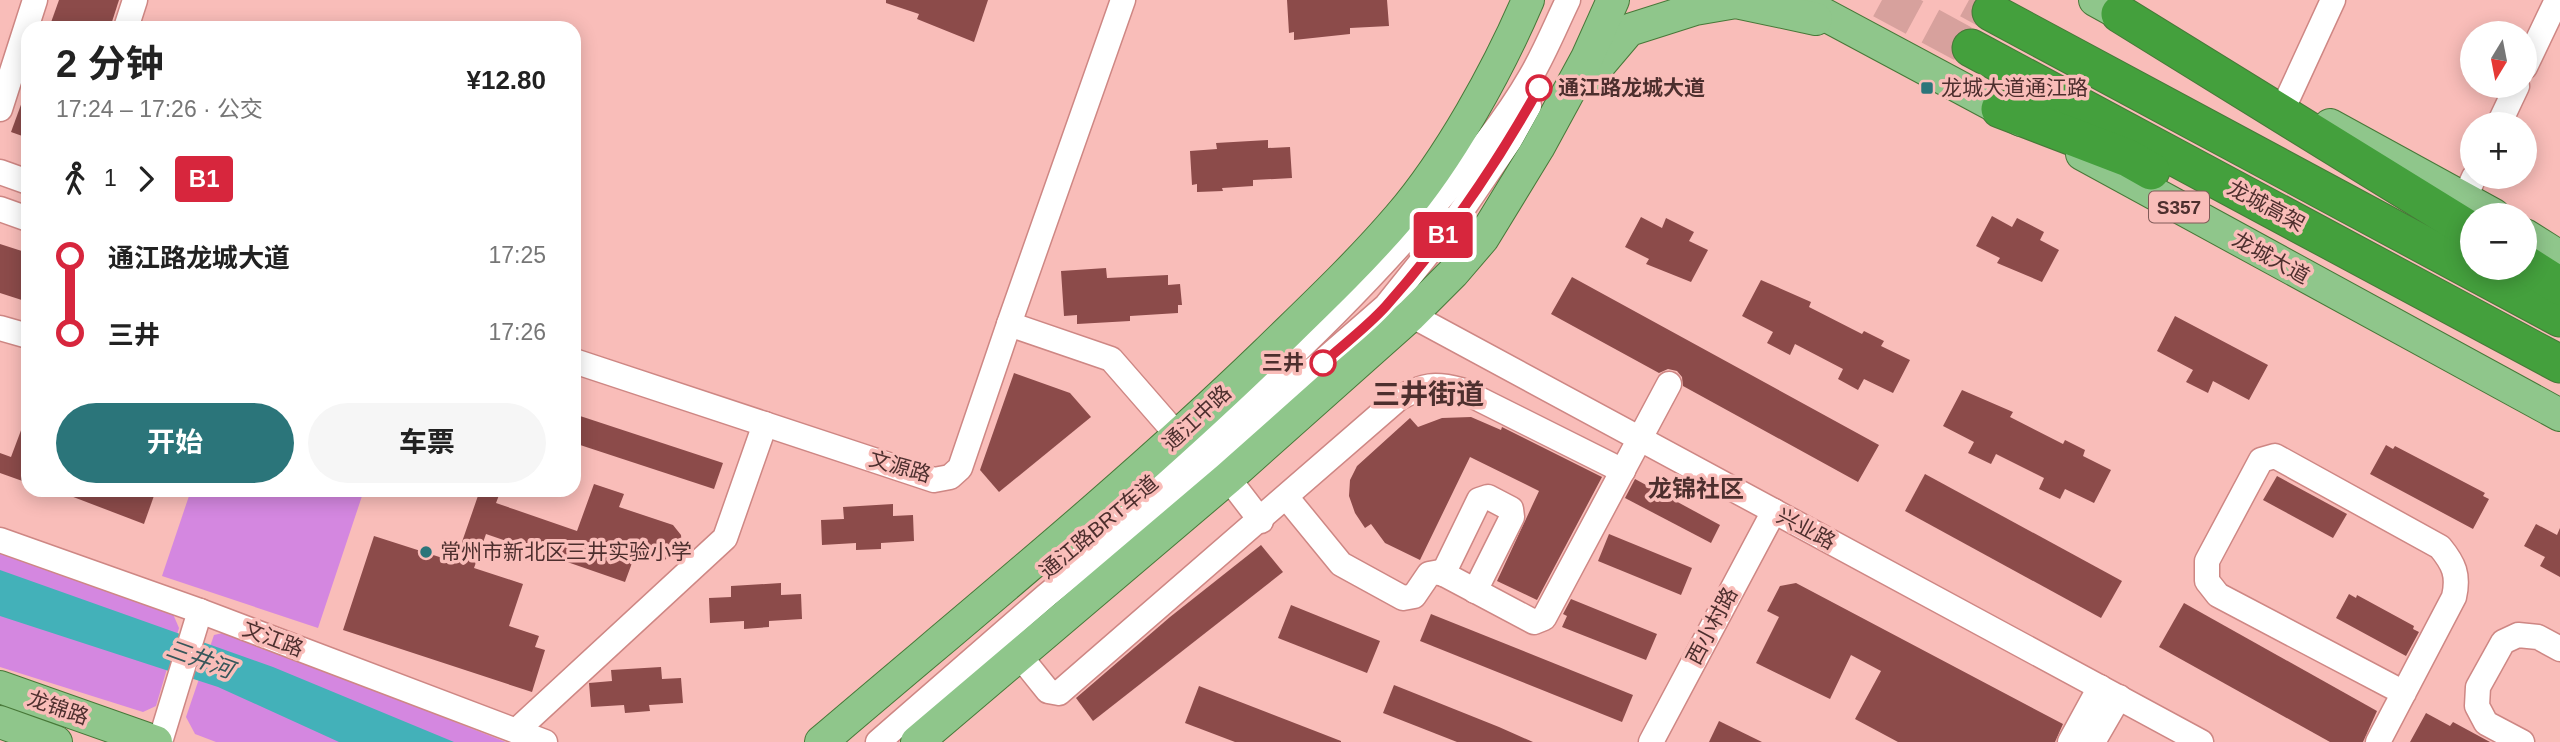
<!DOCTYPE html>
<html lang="zh">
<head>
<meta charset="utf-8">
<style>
  body { margin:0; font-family:Helvetica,"Noto Sans SC",sans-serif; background:#f6f6f6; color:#222; height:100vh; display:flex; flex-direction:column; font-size:26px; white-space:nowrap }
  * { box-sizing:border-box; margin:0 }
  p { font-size:23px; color:#767676 }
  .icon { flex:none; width:38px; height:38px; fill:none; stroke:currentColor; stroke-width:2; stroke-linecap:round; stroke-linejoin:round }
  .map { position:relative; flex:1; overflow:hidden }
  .details { position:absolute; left:21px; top:21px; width:560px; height:476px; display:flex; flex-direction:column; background:#fff; border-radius:21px; box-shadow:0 4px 18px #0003 }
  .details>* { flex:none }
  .badge { padding:0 14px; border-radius:5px; font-size:24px; line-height:46px }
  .needle { width:46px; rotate:190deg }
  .controls { position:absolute; left:2460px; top:21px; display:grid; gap:14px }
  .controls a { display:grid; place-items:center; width:77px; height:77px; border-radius:50%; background:#fff; box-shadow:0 4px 18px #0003; font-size:35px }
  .map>.badge { position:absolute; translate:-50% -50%; box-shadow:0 0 0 4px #fff }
  .legs { display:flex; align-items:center; gap:10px; height:77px; padding:0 35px; font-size:23px }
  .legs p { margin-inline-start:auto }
  .summary { display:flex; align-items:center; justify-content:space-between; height:119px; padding:0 35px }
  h1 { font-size:38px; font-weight:700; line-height:52px }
  .primary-button { display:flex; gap:14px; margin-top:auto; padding:14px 35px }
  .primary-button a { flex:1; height:80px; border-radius:42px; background:#2b757a; color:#fff; font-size:28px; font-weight:700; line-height:80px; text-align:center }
  .primary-button a+a { background:#f6f6f6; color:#222 }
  ul { padding:0 35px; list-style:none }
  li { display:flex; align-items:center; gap:24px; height:77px; font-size:26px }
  li i { display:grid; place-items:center; width:10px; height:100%; margin:0 9px; background:currentColor }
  li i::after { content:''; width:18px; height:18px; margin:-9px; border:5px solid; border-radius:50%; background:#fff }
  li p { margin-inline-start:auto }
  li:first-child i { background:linear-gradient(#0000 50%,currentColor 0) }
  li:last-child i { background:linear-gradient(currentColor 50%,#0000 0) }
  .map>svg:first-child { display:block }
  .green { fill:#d487e0 }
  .water { fill:#43b1b9 }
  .building { fill:#8c4b4a }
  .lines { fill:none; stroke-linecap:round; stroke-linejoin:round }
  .highway-tunnel { stroke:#d7a19d; stroke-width:37; stroke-dasharray:37 18; stroke-linecap:butt }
  .minor-casing { stroke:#ce8784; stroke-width:27 }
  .major-casing { stroke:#477838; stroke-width:34 }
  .highway-casing { stroke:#477838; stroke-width:39 }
  .minor { stroke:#fff; stroke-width:24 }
  .major { stroke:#8fc68b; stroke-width:32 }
  .highway { stroke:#44a03d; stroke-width:37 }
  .line-1-casing { stroke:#fff; stroke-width:16 }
  .line-1 { stroke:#d7263d; stroke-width:10 }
  .stop-1-dot { fill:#fff; stroke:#d7263d; stroke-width:3.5 }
  .poi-dot { fill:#2b757a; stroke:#f9bdb9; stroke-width:2.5 }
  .labels { text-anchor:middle; stroke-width:7; stroke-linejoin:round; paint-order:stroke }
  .shield { fill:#f9bdb9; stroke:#815a58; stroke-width:2 }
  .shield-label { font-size:19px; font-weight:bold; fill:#4d2f2e }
  .stop-label { font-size:21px; font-weight:bold; fill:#4d2f2e; stroke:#f9bdb9; text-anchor:start }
  .poi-label { font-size:21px; fill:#4d2f2e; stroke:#f9bdb9; text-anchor:start }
  .street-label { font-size:21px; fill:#4d2f2e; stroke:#f9bdb9 }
  .water-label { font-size:23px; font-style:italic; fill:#36575a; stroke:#f9bdb9 }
  .quarter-label { font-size:24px; font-weight:bold; fill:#4d2f2e; stroke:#f9bdb9 }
  .district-label { font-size:28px; font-weight:bold; fill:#4d2f2e; stroke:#f9bdb9 }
</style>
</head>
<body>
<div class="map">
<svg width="2560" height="742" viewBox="0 0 2560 742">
  <rect width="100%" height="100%" fill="#f9bdb9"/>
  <g class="green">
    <path d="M191,490H364L318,628L162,576Z"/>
    <path d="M0,552L173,614L179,628L156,706L143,712L0,667Z"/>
    <path d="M227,632L506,742H216L195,734L186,717L214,635Z"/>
  </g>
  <path class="water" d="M0,570L273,667L454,742H339L218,687L0,616Z"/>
  <g class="building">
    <path d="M59,0H119L110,28H49Z"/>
    <path d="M886,0H988L974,42L917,19L919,14L886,3Z"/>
    <path d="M1287,0H1387L1389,26L1350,28V34L1294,40V32L1289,33Z"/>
    <path d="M26,91H28V138L11,132Z"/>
    <path d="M1268,140V148L1290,147L1292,178L1253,180V186L1222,188L1223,191L1197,192V184L1192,185L1190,151L1217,149L1216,143Z"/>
    <path d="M1992,216L2012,227L2017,218L2044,232L2040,240L2059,250L2042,282L1997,263L2000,258L1976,246Z"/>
    <path d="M1641,217L1662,228L1666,218L1694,232L1689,241L1708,250L1691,282L1646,264L1649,259L1625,247Z"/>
    <path d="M0,244L28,253V302L0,293Z"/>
    <path d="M1106,268L1107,278L1168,275V285L1180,284L1182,305H1178V313L1130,316V321L1077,324V315L1064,316L1061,271Z"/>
    <path d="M1572,277L1879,445L1858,482L1683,386L1682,377L1677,371L1668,369L1659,373L1551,314Z"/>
    <path d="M1761,280L1811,302L1809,307L1862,334L1864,331L1884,341L1881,346L1910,360L1893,393L1864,379L1858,390L1838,379L1843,369L1795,344L1790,355L1767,343L1773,332L1742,316Z"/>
    <path d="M2175,316L2268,365L2249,400L2213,381L2208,393L2186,382L2193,370L2157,351Z"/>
    <path d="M1014,373L1070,393L1091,417L999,492L980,470Z"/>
    <path d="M1962,390L2013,412L2010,417L2063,444L2065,440L2085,450L2083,456L2111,470L2094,503L2065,489L2060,499L2039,489L2044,478L1996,454L1991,464L1968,453L1974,442L1943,426Z"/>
    <path d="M574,414L723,463L714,489L574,443Z"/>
    <path d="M26,417H28V483L0,473V453L11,457Z"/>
    <path d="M1471,417L1501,430L1502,427L1602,477L1537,600L1497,581L1539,491L1470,457L1420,560L1385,543L1371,524L1365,528L1355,513L1349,496L1350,480L1357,466L1410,418L1418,427L1442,418Z"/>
    <path d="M2386,445L2393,449L2395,446L2485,493L2483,496L2489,499L2473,529L2370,474Z"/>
    <path d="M1925,474L2122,581L2101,618L1905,511Z"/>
    <path d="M2277,476L2347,514L2333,538L2263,500Z"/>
    <path d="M1635,479L1720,525L1711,543L1625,498Z"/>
    <path d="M594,484L624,494L619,507L673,525L681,535L682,546L679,553L662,561L636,552L625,582L486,534L474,568L523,584L509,626L539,636L535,647L545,650L532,692L343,630L374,536L455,562L480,490H501L496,503L577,531Z"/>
    <path d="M55,490H156L144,524Z"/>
    <path d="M893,504V516L913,515L914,541L881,543V549L856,550V543L822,545L821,520L844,519L843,507Z"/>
    <path d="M2536,524L2557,535L2560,528V577L2540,566L2545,557L2524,546Z"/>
    <path d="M1609,534L1692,568L1681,595L1598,561Z"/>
    <path d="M1261,545L1283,572L1093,721L1076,698L1170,617Z"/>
    <path d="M781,583V595L801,594L802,619L769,621V627L744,629V621L710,623L709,598L731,597V586Z"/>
    <path d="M1796,583L2063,724L2055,742H1898L1855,719L1881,671L1851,655L1830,699L1756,663L1779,617L1767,611L1780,586Z"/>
    <path d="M2349,594L2356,598L2357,595L2414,626L2413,629L2419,632L2406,656L2336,618Z"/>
    <path d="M1571,599L1657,634L1646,660L1562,627L1567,616L1563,614Z"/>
    <path d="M2184,603L2377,711L2363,742H2330L2159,647Z"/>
    <path d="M1291,605L1380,641L1367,673L1278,638Z"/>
    <path d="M1431,614L1633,695L1622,722L1420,641Z"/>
    <path d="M661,667L662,679L681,678L683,703L649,705L650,711L625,713L624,705L591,707L589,683L612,681L611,670Z"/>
    <path d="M1394,685L1499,727L1533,742H1457L1383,713Z"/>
    <path d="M1199,686L1341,741V742H1235L1185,723Z"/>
    <path d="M2426,713L2450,726L2453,722L2490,742H2410Z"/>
    <path d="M1719,721L1762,742H1709Z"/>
  </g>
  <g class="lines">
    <g class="highway-tunnel">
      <path d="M1882,0L1971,48"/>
      <path d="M1969,0L1991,12"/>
    </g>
    <g class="minor-casing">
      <g id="minor">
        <path d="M126,28L135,0"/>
        <path d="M2525,67L2557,0"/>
        <path d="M2286,102L2333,0"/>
        <path d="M0,109L35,0"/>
        <path d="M2499,124L2517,86"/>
        <path d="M0,172L28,182"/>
        <path d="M2465,197L2474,177"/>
        <path d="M0,209L28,219"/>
        <path d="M1411,315L2201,742"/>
        <path d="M1009,324L1123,0"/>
        <path d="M0,328L28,336"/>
        <path d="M574,361L934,480L950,477L960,468L1009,324L1111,359L1179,437"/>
        <path d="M1228,478L1261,521"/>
        <path d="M1287,498L1341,564L1403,598L1414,596L1429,574L1440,572L1534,622L1544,618L1669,384"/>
        <path d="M0,540L200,611L545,742"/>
        <path d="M1055,564C1187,453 1317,343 1429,212C1465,169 1503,125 1531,76C1545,52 1556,25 1568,0"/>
        <path d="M1443,574L1479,500L1488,497L1511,509L1512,517L1475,591"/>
        <path d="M1019,655L1048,691L1059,693L1399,398C1424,385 1434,383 1461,390L1623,471"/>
        <path d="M517,730L725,538L765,424"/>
        <path d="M160,742L200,611"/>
        <path d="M878,742L1047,595L1158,505L1386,306L1458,216L1510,140L1529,106"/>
        <path d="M1651,742L1774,511"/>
        <path d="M2070,742L2100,687"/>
        <path d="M2093,742L2119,697"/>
        <path d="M2378,742L2454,597C2459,575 2454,564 2440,547L2275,456L2261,460L2207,561V581L2218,595L2404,693"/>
        <path d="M2522,742L2486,723L2477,706L2478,687L2503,642L2518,635L2538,637L2560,649"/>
      </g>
    </g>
    <g class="major-casing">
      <g id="major">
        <path d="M1797,0L2021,120"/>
        <path d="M2095,0L2142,26"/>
        <path d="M1590,76L1629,30L1695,9L1736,2L1816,19"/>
        <path d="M2330,125L2494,215"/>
        <path d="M2082,154L2560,415"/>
        <path d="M2525,235L2560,257"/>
        <path d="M0,687L156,742"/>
        <path d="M0,722L56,742"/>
        <path d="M821,742C971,614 1124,490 1266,353C1311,309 1358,265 1399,217C1449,159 1498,70 1528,0"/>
        <path d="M917,742L1228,478L1411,315L1453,273L1483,238L1538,148L1587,58L1613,0"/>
      </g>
    </g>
    <g class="highway-casing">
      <g id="highway">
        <path d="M1991,12L2560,318"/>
        <path d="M2120,14L2473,232"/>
        <path d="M1971,48L2560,364"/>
        <path d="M2000,109L2128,158L2151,171"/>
        <path d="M2525,264L2560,286"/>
      </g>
    </g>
    <use href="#minor" class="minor"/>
    <use href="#major" class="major"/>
    <use href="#highway" class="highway"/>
  </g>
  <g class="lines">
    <g class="line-1-casing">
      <path id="line-1" d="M1323,363C1344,344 1367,327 1386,306C1445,240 1496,165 1539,88"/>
    </g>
    <use href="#line-1" class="line-1"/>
  </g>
  <g class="stop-1-dot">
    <circle cx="1539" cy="88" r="12"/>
    <circle cx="1323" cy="363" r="12"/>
  </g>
  <g class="poi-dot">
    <rect x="1920" y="81" width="14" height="14" rx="3.5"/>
    <circle cx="426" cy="552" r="7"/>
  </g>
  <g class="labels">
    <rect class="shield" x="2149" y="191.5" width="60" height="31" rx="5"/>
    <g class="shield-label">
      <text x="2179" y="214">S357</text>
    </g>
    <g class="stop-label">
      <text x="1558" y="95">通江路龙城大道</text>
      <text x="1304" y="370" text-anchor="end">三井</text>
    </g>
    <g class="poi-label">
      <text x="1941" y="95">龙城大道通江路</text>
      <text x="440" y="559">常州市新北区三井实验小学</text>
    </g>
    <g class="street-label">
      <text transform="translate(2266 206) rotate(28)" y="7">龙城高架</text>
      <text transform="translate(2271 258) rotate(29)" y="7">龙城大道</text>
      <text transform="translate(1197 418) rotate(-43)" y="7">通江中路</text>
      <text transform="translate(900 467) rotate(16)" y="7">文源路</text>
      <text transform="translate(1099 527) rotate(-40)" y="7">通江路BRT车道</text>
      <text transform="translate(1806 529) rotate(28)" y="7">兴业路</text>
      <text transform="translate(1712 626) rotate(-62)" y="7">西小村路</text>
      <text transform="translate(273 639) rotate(21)" y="7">文江路</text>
      <text transform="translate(58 708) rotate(19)" y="7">龙锦路</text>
    </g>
    <g class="water-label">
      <text transform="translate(200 659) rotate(20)" y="8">三井河</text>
    </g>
    <g class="quarter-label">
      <text x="1696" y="497">龙锦社区</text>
    </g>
    <g class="district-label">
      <text x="1428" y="404">三井街道</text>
    </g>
  </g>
</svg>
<div class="controls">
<a><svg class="needle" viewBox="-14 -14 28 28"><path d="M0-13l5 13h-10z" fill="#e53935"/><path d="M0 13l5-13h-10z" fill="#767676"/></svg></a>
<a>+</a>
<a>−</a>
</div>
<b class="badge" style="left:1443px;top:235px;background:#d7263d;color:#fff">B1</b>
<section class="details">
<div class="summary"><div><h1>2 分钟</h1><p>17:24 – 17:26 · 公交</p></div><b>¥12.80</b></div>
<div class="legs"><svg class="icon" aria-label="walk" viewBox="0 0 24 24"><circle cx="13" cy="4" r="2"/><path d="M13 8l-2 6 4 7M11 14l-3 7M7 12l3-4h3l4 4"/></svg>1<svg class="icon" aria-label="forward" viewBox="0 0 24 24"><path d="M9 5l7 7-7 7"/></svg><b class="badge" style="background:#d7263d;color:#fff">B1</b></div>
<ul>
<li><i style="color:#d7263d"></i><b>通江路龙城大道</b><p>17:25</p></li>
<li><i style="color:#d7263d"></i><b>三井</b><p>17:26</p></li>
</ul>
<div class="primary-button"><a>开始</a><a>车票</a></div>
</section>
</div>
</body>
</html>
